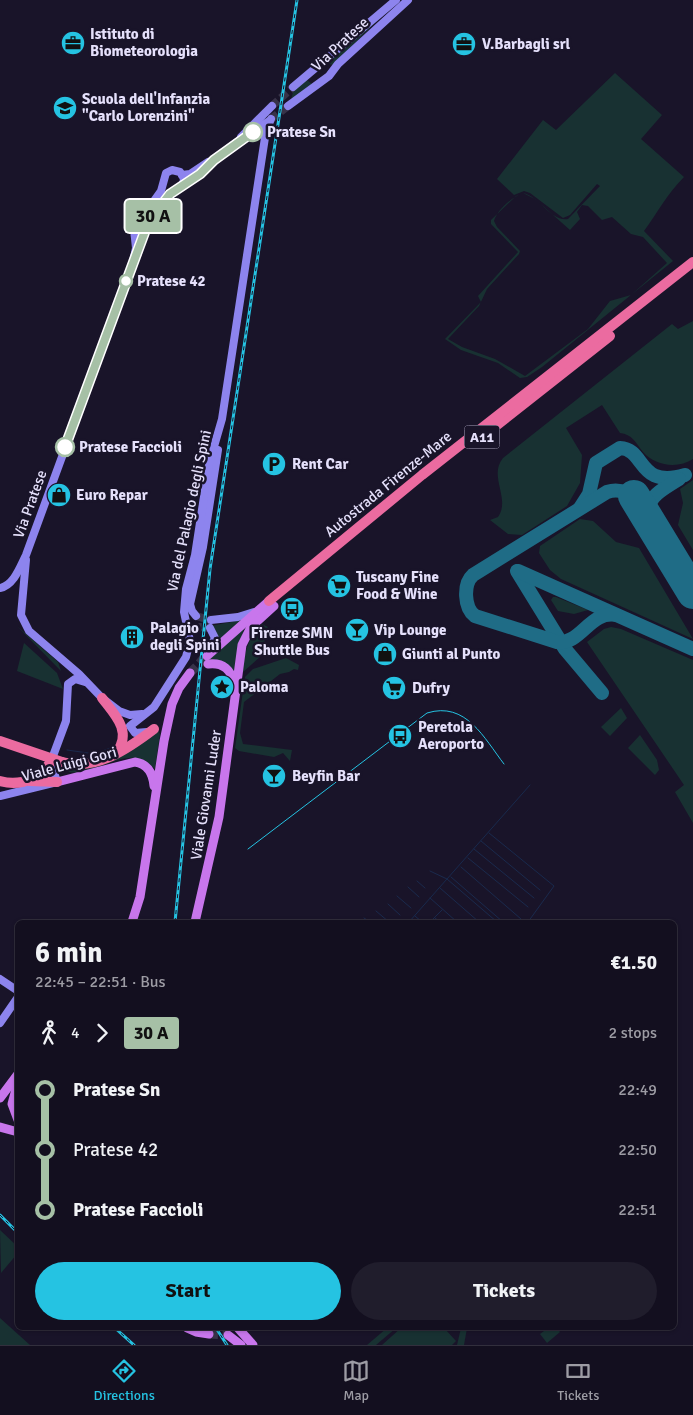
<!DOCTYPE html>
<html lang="en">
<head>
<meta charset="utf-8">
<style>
  body { margin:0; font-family:Signika,sans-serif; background:#201d2c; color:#f1f3f6; height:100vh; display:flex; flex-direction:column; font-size:19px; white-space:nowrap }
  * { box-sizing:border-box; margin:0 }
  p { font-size:16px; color:#9d9ca4 }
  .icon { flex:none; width:28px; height:28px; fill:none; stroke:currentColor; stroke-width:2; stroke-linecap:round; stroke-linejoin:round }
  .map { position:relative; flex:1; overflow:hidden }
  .details { position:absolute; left:15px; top:920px; width:662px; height:410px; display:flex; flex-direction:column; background:#130f1f; border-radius:8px; box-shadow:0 1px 4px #0004,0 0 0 1px #322f3d }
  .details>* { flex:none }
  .badge { padding:0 10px; border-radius:4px; font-size:18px; line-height:32px }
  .map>.badge { position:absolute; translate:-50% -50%; box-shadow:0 0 0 2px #fff }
  .legs { display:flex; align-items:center; gap:8px; height:55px; padding:0 20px; font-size:16px }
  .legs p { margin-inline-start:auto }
  .head { display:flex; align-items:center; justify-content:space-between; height:85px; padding:0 20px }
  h1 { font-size:28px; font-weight:700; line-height:38px }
  .action { display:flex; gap:10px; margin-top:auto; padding:10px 20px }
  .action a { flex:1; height:58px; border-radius:30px; background:#25c3e2; color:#111; font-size:20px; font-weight:700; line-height:58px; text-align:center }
  .action a+a { background:#201d2c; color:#f1f3f6 }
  ul { padding:0 20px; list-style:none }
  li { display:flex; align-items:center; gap:18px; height:60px; font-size:19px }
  li i { display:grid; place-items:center; width:8px; height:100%; margin:0 6px; background:currentColor }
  li i::after { content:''; width:12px; height:12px; margin:-6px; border:4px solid; border-radius:50%; background:#130f1f }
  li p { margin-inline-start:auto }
  li:first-child i { background:linear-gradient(#0000 50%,currentColor 0) }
  li:last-child i { background:linear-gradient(currentColor 50%,#0000 0) }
  .menu { display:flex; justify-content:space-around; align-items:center; height:70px; border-top:1px solid #322f3d; background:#130f1f; font-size:14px; color:#9d9ca4 }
  .menu a { display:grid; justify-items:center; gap:2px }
  .menu .active { color:#25c3e2 }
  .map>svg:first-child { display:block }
  .green { fill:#183132; fill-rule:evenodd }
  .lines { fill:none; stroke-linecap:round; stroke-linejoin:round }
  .stream { stroke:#192a4d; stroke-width:1 }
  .taxiway { stroke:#1f6c86; stroke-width:14 }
  .runway { stroke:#1f6c86; stroke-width:32 }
  .secondary-tunnel { stroke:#383348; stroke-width:8; stroke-dasharray:8 4; stroke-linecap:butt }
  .primary-tunnel { stroke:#383348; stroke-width:9; stroke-dasharray:9 4.5; stroke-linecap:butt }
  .secondary { stroke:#8d84ee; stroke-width:8 }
  .primary { stroke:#c876ec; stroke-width:9 }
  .highway { stroke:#eb6ba0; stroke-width:10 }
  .tram { stroke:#25c3e2; stroke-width:1 }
  .rail-casing { stroke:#25c3e2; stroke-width:3 }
  .rail { stroke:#191429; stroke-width:1; stroke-dasharray:4; stroke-linecap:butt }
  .highway-bridge { stroke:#eb6ba0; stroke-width:10 }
  .line-1-casing { stroke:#fff; stroke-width:11 }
  .line-1 { stroke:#a6c0a6; stroke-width:8 }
  .stop-1-dot { fill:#fff; stroke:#a6c0a6; stroke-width:2.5 }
  .labels { text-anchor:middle; stroke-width:5; stroke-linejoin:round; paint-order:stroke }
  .shield { fill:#191429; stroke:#a8a3bc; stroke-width:1 }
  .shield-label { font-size:14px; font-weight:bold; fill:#e5e0fb }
  .poi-label { font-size:15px; font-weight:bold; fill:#e5e0fb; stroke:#191429; text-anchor:start }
  .street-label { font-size:15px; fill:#e5e0fb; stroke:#191429 }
  .stop-label { font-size:15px; font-weight:bold; fill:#e5e0fb; stroke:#191429; text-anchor:start }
</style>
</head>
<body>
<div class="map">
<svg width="693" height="1345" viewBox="0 0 693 1345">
  <rect width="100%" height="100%" fill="#191429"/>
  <g class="green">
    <path d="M383,15L333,65L329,64L328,61Z"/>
    <path d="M615,73L662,115L641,139L684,177C667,194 658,212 644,231L673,261L542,367L527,377L520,378L498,363L461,350L445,339L481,302L478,296L518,252L491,224V220L516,196L523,193C539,196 551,222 568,219L600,186L597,184L570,215L563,218L530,193L524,191L514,195L497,179L543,120L556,130ZM523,193L535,199L570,230L580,219L577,212L582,205L588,206L602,220L612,217L631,234L643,237L667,263L631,295L610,301L588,329L525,376L495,359L462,347L448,339L479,306L487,289L519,254L520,251L497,227L494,221C497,210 512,197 523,193Z"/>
    <path d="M307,77V80L312,84L291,100L293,92Z"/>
    <path d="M693,321V459C678,469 655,466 643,452C636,443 632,434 620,433L602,405L566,428L582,455L580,483L567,506L522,535L508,534L490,520L498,517C511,499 488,476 503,458L672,324L678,329Z"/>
    <path d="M693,480V550L678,525L683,503L680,489Z"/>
    <path d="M580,519L593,521L616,542L639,548L693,639L561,579L550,570L539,553L540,546Z"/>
    <path d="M553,597H556L588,610L574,614L558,611L551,600Z"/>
    <path d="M242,620L218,641L216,630L210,626Z"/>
    <path d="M262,624L268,627L261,656L242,673C245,653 247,638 262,624Z"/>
    <path d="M17,626L58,662L61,671Z"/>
    <path d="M244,627L234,674L208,660Z"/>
    <path d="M611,627L621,629L693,660V823L675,792L684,785L587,642L604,629Z"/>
    <path d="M24,643L57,673L63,689L17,671Z"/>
    <path d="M286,658L299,665L298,670L294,669L289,672L280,674L244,702L240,733L243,744L292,750L290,761L283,753L274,757L239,751L235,748L245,677L253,669Z"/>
    <path d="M621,708L627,718L610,736L601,727Z"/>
    <path d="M158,730L160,734L155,769C125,736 90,789 57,767V764L86,768Z"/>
    <path d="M640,735L657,760L659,770L655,775L628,748Z"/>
    <path d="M0,1230L18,1247L17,1254L1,1273Z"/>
    <path d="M0,1318L30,1345H0Z"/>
    <path d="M387,1328H396L376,1345H367Z"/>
    <path d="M401,1328H444L456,1341L452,1345H382Z"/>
    <path d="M461,1328H467L464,1345H457Z"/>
    <path d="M548,1328H557L560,1332L547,1343L540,1334Z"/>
  </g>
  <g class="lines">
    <g class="stream">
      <path d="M67,750L95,754L115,746"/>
      <path d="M489,833L554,886L528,922"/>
      <path d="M481,841L540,890"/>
      <path d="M474,849L534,898"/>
      <path d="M468,858L528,907"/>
      <path d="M461,867L521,919"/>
      <path d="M430,871L447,879L497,922"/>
      <path d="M451,877L503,922"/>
      <path d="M417,881L425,888"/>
      <path d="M408,887L419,897"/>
      <path d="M440,888L479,922"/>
      <path d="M397,896L411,908"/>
      <path d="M430,898L457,922"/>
      <path d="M388,904L400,915"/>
      <path d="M376,911L389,922"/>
      <path d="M415,916L422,922"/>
      <path d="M364,918L370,922"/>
      <path d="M435,918L440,922"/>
      <path d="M409,922L530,785"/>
      <path d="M430,922L442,910"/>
    </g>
    <g class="taxiway">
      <path d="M580,508L589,494L596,463L620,448C646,449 637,489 685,475"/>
      <path d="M658,536C640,502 650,497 679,479"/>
      <path d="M517,571L565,649L602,693"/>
      <path d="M518,571L693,649"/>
      <path d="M616,615C590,610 581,645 557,642L475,616C464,608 463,584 473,575L607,492C619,488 628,492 637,501"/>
    </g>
    <path class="runway" d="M634,496L693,593"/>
    <g class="secondary-tunnel">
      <path d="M272,106L293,87"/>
      <path d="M271,119L288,106"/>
      <path d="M196,616L211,620"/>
      <path d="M195,631L200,627L210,628"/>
      <path d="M199,663L208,652"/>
    </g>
    <g class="primary-tunnel">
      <path d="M190,673L207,656"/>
      <path d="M209,1334L228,1335"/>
    </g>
    <g class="secondary">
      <path d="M293,87L396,0"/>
      <path d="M288,106L329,76L338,64L408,0"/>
      <path d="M241,137L272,106"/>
      <path d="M182,175L190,174L208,162"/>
      <path d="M135,236L143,232L170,194L195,178L237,142L269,121"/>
      <path d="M26,560L21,615L29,631L79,674L102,698L119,711L130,715L142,714"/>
      <path d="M0,588C14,585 20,567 26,555L132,266L136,248L134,229L161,191L166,173L172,170L180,172L184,178L183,185"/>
      <path d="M196,616L192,611L190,604L203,547L218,450"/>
      <path d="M211,620L238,617L254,612"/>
      <path d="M208,652L215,638L210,628"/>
      <path d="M147,732L135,733L130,726L154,707L186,657L190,641L184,612L186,589L195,555L209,464L222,419L266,131L271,119"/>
      <path d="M53,756L66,721L68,684L75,679L85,682"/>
      <path d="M0,796L57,782L51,762"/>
      <path d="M0,979L18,991"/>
      <path d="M0,1023L18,997"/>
    </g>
    <g class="primary">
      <path d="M207,656L269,601"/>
      <path d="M208,664C223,662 232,670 234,685"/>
      <path d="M57,782L135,762C148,764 153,773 154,786"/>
      <path d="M132,922L140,897L164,741L172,704L179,688L190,673"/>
      <path d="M195,922L219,817L242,645L251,627L274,606"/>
      <path d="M18,1082L12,1104L18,1120"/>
      <path d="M0,1098L18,1074"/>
      <path d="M0,1127L18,1132"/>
      <path d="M187,1328L196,1332L209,1334"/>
      <path d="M238,1328L253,1345"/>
      <path d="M228,1335L241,1345"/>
    </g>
    <g class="highway">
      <path d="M478,440L610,336"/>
      <path d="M269,601L422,475L693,262"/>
      <path d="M102,698C115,715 132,731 117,752"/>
      <path d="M62,762C95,772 129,748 154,729"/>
      <path d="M0,781C21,787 38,778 51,762"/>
      <path d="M30,781L57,782"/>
    </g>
    <g class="tram">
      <path d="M248,849L427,713C466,701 484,738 504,764"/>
      <path d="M165,922H167"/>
    </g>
    <g class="rail-casing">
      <g id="rail">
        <path d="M175,922L210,569L297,0"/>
        <path d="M0,1215L18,1233"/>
        <path d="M115,1328L134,1345"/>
        <path d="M216,1328L227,1345"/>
      </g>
    </g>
    <use href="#rail" class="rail"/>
    <path class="highway-bridge" d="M0,741L62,762"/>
  </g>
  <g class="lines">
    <g class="line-1-casing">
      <path id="line-1" d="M65,447L148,223L170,194L200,174L214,160L253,132"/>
    </g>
    <use href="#line-1" class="line-1"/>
  </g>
  <defs>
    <g id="office-disc" transform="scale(1.25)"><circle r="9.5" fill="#25c3e2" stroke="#191429"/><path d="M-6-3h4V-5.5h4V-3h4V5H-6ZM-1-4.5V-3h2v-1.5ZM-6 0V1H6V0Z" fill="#111"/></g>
    <g id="school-disc" transform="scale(1.25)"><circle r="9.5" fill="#25c3e2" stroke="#191429"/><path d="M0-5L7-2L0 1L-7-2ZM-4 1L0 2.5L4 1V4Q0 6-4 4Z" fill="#111"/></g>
    <g id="parking-disc" transform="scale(1.25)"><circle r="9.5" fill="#25c3e2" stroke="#191429"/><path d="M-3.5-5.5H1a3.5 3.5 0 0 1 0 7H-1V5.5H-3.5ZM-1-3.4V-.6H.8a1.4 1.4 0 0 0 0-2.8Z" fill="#111"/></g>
    <g id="shop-disc" transform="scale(1.25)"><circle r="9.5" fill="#25c3e2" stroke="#191429"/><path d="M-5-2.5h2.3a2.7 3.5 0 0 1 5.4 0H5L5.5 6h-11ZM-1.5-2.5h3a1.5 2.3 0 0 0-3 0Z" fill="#111"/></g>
    <g id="supermarket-disc" transform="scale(1.25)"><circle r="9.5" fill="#25c3e2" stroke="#191429"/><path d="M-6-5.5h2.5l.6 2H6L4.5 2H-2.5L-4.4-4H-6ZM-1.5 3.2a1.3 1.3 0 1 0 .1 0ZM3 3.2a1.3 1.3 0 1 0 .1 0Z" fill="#111"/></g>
    <g id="bus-disc" transform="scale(1.25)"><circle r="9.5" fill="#25c3e2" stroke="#191429"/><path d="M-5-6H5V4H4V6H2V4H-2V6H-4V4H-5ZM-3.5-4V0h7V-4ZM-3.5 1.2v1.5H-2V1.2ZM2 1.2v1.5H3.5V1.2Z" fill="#111"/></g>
    <g id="bar-disc" transform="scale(1.25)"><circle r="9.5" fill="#25c3e2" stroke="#191429"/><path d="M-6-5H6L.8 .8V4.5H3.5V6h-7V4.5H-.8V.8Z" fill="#111"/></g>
    <g id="building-disc" transform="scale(1.25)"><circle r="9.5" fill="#25c3e2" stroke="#191429"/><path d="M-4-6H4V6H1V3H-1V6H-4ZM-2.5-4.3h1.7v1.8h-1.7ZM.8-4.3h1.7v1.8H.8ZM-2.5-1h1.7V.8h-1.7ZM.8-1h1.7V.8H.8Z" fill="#111"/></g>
    <g id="sight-disc" transform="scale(1.25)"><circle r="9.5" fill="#25c3e2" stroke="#191429"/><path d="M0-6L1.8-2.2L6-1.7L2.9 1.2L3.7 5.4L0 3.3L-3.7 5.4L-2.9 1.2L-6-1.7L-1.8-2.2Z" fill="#111"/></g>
  </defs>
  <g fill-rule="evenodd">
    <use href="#office-disc" x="73" y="43"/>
    <use href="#office-disc" x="464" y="44"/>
    <use href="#school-disc" x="65" y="108"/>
    <use href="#parking-disc" x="274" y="464"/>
    <use href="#shop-disc" x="59" y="495"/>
    <use href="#supermarket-disc" x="339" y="586"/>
    <use href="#bus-disc" x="292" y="609"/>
    <use href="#bar-disc" x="357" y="630"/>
    <use href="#building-disc" x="132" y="637"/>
    <use href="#shop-disc" x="385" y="654"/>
    <use href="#sight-disc" x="222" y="687"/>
    <use href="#supermarket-disc" x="394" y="688"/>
    <use href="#bus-disc" x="400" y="736"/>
    <use href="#bar-disc" x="274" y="776"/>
  </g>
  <g class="stop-1-dot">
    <circle cx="253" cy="132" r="9"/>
    <circle cx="126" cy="281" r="6"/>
    <circle cx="65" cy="447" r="9"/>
  </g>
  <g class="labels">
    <rect class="shield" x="464.5" y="425.5" width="35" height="23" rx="4"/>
    <g class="shield-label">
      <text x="482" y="442">A11</text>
    </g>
    <g class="poi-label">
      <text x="90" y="39">Istituto di<tspan x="90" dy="17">Biometeorologia</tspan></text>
      <text x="482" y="49">V.Barbagli srl</text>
      <text x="82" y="104">Scuola dell'Infanzia<tspan x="82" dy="17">"Carlo Lorenzini"</tspan></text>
      <text x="292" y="469">Rent Car</text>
      <text x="76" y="500">Euro Repar</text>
      <text x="356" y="582">Tuscany Fine<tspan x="356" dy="17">Food &amp; Wine</tspan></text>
      <text x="150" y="633">Palagio<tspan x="150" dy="17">degli Spini</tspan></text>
      <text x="374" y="635">Vip Lounge</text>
      <text x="292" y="638" text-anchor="middle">Firenze SMN<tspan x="292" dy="17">Shuttle Bus</tspan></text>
      <text x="402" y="659">Giunti al Punto</text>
      <text x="240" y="692">Paloma</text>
      <text x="412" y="693">Dufry</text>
      <text x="418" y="732">Peretola<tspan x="418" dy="17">Aeroporto</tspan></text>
      <text x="292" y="781">Beyfin Bar</text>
    </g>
    <g class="street-label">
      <text transform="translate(340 44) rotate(-43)" y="5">Via Pratese</text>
      <text transform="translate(388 484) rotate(-39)" y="5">Autostrada Firenze-Mare</text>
      <text transform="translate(30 504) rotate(-70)" y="5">Via Pratese</text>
      <text transform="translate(189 511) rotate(-78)" y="5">Via del Palagio degli Spini</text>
      <text transform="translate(69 764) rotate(-15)" y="5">Viale Luigi Gori</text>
      <text transform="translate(206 795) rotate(-81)" y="5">Viale Giovanni Luder</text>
    </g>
    <g class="stop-label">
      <text x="267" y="137">Pratese Sn</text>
      <text x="137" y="286">Pratese 42</text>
      <text x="79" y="452">Pratese Faccioli</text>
    </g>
  </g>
</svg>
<b class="badge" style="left:153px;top:216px;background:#a6c0a6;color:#111">30 A</b>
<section class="details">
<div class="head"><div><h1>6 min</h1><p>22:45 – 22:51 · Bus</p></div><b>€1.50</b></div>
<div class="legs"><svg class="icon" aria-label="walk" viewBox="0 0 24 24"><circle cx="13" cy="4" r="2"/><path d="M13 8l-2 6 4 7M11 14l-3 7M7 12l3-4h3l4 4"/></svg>4<svg class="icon" aria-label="forward" viewBox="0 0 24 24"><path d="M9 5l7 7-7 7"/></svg><b class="badge" style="background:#a6c0a6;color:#111">30 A</b><p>2 stops</p></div>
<ul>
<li><i style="color:#a6c0a6"></i><b>Pratese Sn</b><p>22:49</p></li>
<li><i style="color:#a6c0a6"></i><span>Pratese 42</span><p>22:50</p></li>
<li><i style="color:#a6c0a6"></i><b>Pratese Faccioli</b><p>22:51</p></li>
</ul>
<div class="action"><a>Start</a><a>Tickets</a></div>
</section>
</div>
<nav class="menu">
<a class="active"><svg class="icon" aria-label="directions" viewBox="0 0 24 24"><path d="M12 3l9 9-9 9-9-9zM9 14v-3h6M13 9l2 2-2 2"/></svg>Directions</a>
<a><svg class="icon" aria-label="map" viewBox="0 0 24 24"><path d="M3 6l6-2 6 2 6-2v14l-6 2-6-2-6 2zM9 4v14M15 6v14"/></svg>Map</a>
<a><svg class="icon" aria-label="tickets" viewBox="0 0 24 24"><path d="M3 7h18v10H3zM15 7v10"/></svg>Tickets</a>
</nav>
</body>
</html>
